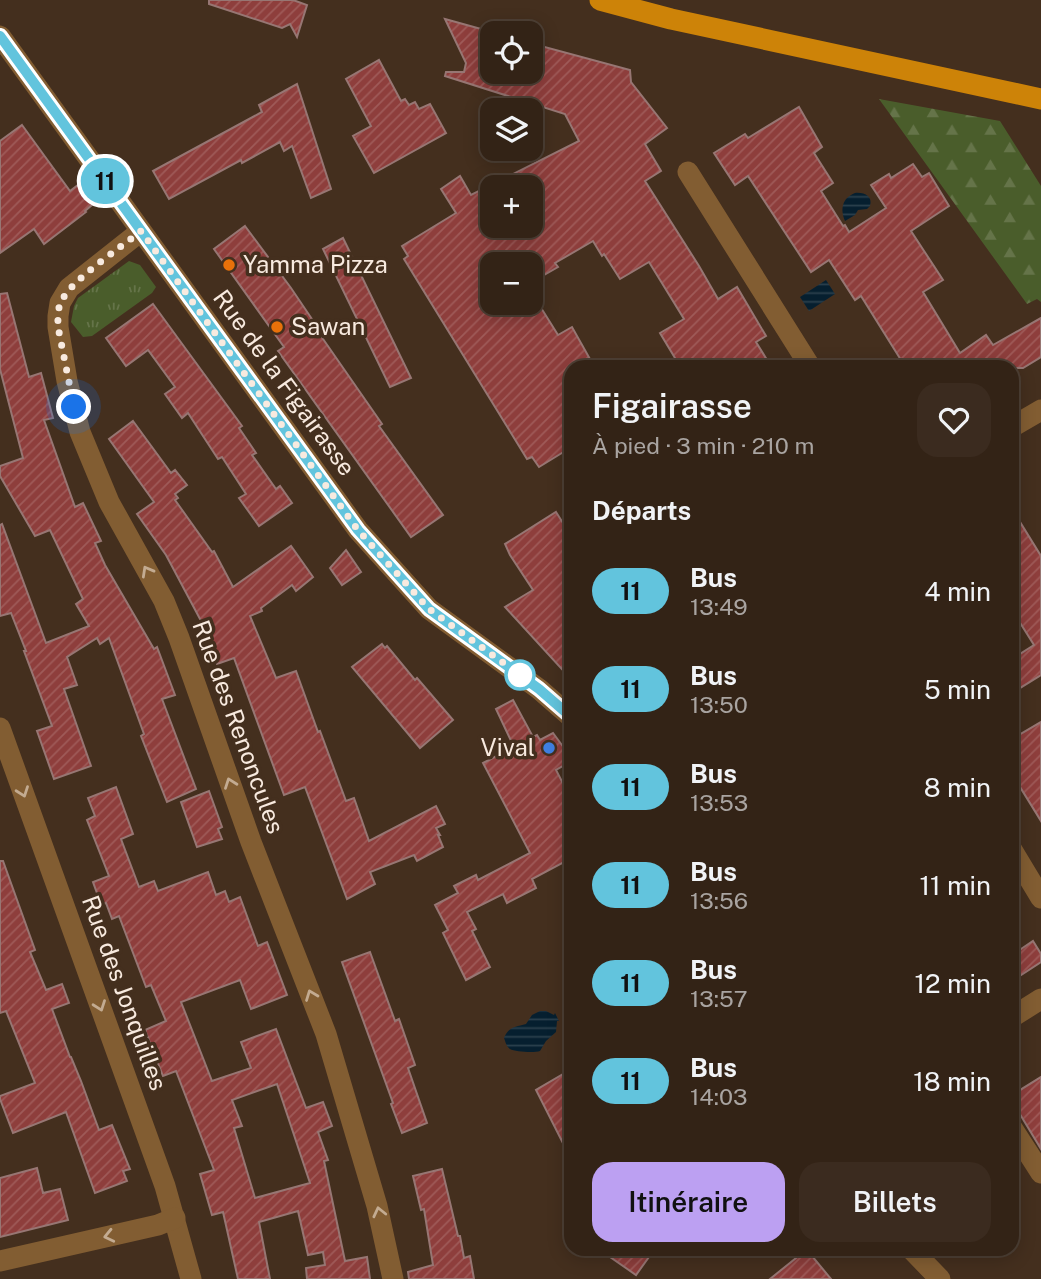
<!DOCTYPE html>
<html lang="fr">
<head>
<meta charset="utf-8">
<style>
  body { margin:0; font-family:"Public Sans",sans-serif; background:#3b2b1f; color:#f1f3f6; height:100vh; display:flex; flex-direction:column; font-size:26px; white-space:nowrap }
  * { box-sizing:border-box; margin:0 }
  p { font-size:23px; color:#a9a4a1 }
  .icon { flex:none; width:38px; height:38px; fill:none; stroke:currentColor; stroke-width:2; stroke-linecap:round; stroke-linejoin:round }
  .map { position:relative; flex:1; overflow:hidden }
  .sheet { position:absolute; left:564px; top:360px; width:455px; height:896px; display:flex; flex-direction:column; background:#332316; border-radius:21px; box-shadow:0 4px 18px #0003,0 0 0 2px #4e4035 }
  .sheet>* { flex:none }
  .badge { padding:0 14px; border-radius:23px; font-size:24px; line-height:46px }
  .tools { position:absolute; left:480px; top:21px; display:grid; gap:14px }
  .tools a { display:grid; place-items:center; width:63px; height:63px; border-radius:14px; background:#332316; box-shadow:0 4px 18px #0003,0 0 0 2px #4e4035; font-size:35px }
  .you { position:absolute; width:35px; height:35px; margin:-18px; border:5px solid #fff; border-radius:50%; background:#1a73e8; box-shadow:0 0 0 10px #1a73e833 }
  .map>.badge { position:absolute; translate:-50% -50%; box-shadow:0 0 0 4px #fff }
  h2 { padding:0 28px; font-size:26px; line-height:63px }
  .round { display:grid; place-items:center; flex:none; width:74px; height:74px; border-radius:21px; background:#3b2b1f }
  .overview { display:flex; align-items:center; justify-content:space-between; height:119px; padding:0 28px }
  h1 { font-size:33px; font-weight:600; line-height:52px }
  .action { display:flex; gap:14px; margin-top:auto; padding:14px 28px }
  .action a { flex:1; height:80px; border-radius:21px; background:#bca0f2; color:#111; font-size:28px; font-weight:600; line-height:80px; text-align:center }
  .action a+a { background:#3b2b1f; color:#f1f3f6 }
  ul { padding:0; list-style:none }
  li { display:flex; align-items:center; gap:21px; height:98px; padding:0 28px }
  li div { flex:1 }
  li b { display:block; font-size:26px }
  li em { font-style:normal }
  li .badge { min-width:77px; font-weight:700; text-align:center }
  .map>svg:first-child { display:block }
  .grass { fill:url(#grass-tufts) }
  .forest { fill:url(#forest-firs) }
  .water { fill:url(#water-rules) }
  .building { fill:url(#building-hatch); stroke:#977673; stroke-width:2; fill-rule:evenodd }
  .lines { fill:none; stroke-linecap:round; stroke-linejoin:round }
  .minor { stroke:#825d32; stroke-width:21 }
  .major { stroke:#cd8308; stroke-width:21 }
  .oneway { stroke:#c3ab91 }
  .line-casing { stroke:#fff; stroke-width:16 }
  .line { stroke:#62c4dd; stroke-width:10 }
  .walk { stroke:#f8eadf; stroke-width:7; stroke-dasharray:0 12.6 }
  .food-dot { fill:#e8710a; stroke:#442f1e; stroke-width:2.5 }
  .stop-dot { fill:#fff; stroke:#62c4dd; stroke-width:3.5 }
  .shop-dot { fill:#3f7fe0; stroke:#442f1e; stroke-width:2.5 }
  .labels { text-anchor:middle; stroke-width:7; stroke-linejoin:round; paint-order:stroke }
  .poi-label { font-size:24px; fill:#f8eadf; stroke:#442f1e; text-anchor:start }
  .street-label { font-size:24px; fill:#f8eadf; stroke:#442f1e }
</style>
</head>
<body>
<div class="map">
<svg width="1041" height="1279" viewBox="0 0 1041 1279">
  <defs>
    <pattern id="grass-tufts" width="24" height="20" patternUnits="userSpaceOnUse" patternTransform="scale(1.75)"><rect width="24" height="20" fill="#4a5d2b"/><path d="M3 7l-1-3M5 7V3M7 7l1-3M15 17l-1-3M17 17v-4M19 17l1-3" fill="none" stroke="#657449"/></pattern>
    <pattern id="forest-firs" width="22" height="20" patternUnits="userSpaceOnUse" patternTransform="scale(1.75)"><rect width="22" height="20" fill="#4a5d2b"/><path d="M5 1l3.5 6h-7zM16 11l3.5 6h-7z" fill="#657449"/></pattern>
    <pattern id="water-rules" width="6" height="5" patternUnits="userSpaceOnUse" patternTransform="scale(1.75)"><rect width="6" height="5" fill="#061f2f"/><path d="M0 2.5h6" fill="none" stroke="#2b404d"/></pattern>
    <pattern id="building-hatch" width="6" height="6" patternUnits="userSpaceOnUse" patternTransform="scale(1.75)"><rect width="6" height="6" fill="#8e3e3c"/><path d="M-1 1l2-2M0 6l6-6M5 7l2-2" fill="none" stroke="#9f5a58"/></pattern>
  </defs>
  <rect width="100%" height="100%" fill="#442f1e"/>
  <path class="grass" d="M129,261L140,265L156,287L152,293L92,336L83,337L71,322L74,306L78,298Z"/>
  <path class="forest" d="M879,99L1000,121L1041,186V302L1037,299L1027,304Z"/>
  <g class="water">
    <path d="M855,193C864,192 873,196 870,206L867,209L858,210L855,215L845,221C840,209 842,198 855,193Z"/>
    <path d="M826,280L835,294L809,311L800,297Z"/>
    <path d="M540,1011H546L554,1015L555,1013L559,1021H557L556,1032L546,1041L540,1051C535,1053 515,1052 510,1049C506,1046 506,1043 504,1038C508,1027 515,1027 526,1024L532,1015Z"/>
  </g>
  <g class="building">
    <path d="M209,0H293L307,5L297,37L290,24L282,28L209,4Z"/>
    <path d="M445,19L492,32V72H530V43L630,70L631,82L667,128L645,144L661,171L645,181L699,266L718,299L737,287L766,336L756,342L772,368H681L660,333L684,319L649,262L620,279L604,254L602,256L593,241L555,263L558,267L530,283V264H492V303H538L558,335L572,327L595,368H570V448L539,467L532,457L527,459L404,259L408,256L402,246L456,213L441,189L460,176L471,195L579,141L565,114L445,76L446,72H464L466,63ZM492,187H530V226H492Z"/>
    <path d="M379,60L401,101L405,99L409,105L415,102L419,109L430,104L446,133L374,173L353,136L371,126L346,79Z"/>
    <path d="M297,84L331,189L311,198L292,146L284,151L280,142L242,163L241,160L169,199L153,171L262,112L259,105Z"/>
    <path d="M799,107L822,147L814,153L833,183L821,191L843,226L845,225L849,232L886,208L871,185L889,174L891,178L913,164L922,177L929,173L949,206L911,231L943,280L923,292L960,353L986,335L993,345L1041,318V357L1023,368H906L861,296L855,300L829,260L811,272L748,176L735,185L714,153L745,134L748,138Z"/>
    <path d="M22,125L70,191L78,185L93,204L85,211L86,212L44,244L34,229L0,253V141Z"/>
    <path d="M245,226L291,288L316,325L314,326L382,424L379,426L443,515L411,537L278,351L284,347L214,249Z"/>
    <path d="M343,238L411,378L390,387L323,249Z"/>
    <path d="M7,293L29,377L41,373L53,418L44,420L75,507L83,503L101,541L95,543L105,565L154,649L157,647L175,695L162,699L196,789L167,802L141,736L144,734L109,638L100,644L97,638L67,657L77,685L64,689L91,766L54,779L37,731L52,726L24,651H26L11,613L0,616V525L2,524L46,643L89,626L76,604L83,599L50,530L35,536L0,476V466L23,458L0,369V294Z"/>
    <path d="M153,304L242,426L239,428L256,453L252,455L276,489L280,486L292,503L259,526L239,498L246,494L222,457L218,459L188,413L182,418L165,394L175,387L148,350L126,366L106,338Z"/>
    <path d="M133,421L171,473L175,470L187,485L175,494L178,498L175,500L212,552L214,551L233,587L291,546L313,577L296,591L292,585L261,608L262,611L250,616L276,678L296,671L318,732L320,731L346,801L354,798L369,841L436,806L445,824L436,828L440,835H438L443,847L417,861L414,855L370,872L375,884L347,899L305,787L284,795L234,658L217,664L213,654L207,656L200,637L208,634L166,555L137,514L154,502L109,439Z"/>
    <path d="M1012,509L1041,556V675L1012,693V659L1034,645L1012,610Z"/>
    <path d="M556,512L570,534V678L505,607L533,590L510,555L505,544Z"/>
    <path d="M346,550L361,572L342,585L330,568Z"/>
    <path d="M382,644L385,648L387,646L415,680L417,678L453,720L420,748L352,667Z"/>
    <path d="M513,700L533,737L537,735L540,740L553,733L570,756V762L556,770L570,797V835L563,838L570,853V859L532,879L536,888L507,903L503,894L467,912L476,929L472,931L490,967L466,980L443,933L448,930L435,905L458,893L454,886L476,875L478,880L530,853L483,763L514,747L496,709Z"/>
    <path d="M1041,722V821L1012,774V739Z"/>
    <path d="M116,787L133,834L121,839L139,887L154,881L158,891L208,872L216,895L225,891L229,902L240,897L258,946L267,942L287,995L251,1009L240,980L181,1002L212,1081L251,1068L241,1042L276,1029L306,1108L323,1102L332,1126L318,1132L328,1160L324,1161L345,1261L367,1257L370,1279H307L306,1268L325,1265L323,1252L308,1255L298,1211L259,1222L270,1279H238L223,1212L212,1215L200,1174L214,1170L176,1071L163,1076L145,1030L166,1021L151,985L146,987L119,916L112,919L106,903L101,904L93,882L109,876L87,820L95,816L88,798ZM277,1084L310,1183L255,1198L234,1128L242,1126L232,1100Z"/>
    <path d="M209,791L222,827L218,829L222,839L197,847L181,802Z"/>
    <path d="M0,861H3L35,950L30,952L46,990L62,984L69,1003L52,1009L70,1057H71L81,1081L99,1130L112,1125L130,1169L123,1171L127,1181L95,1193L66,1112L13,1133L0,1099V1096L35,1083L6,1011L0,1013Z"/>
    <path d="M1033,941L1041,954V962L1012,981V955Z"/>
    <path d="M370,952L395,1021L399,1019L415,1065L408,1068L427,1123L402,1133L391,1104L393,1103L342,962Z"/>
    <path d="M570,1070V1157L536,1090Z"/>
    <path d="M1041,1077V1149L1012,1101V1095Z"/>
    <path d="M37,1168L43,1193L60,1189L68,1220L0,1237V1178Z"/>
    <path d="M442,1169L458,1236H460L464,1258L470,1256L474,1279H409L408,1272L433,1265L424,1209L421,1210L413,1176Z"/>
    <path d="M600,1250H654L636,1275Z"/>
    <path d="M807,1250L831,1279H770L806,1250Z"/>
  </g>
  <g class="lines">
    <g class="minor">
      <path d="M0,36L358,530L429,609L539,689L570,716"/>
      <path d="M688,172L811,368"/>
      <path d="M141,231L69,288L60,303L58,316V327L67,381L80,432L109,502L164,601L179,638L251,842L326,1034L377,1206L393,1279"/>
      <path d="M1012,427L1041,410"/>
      <path d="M0,728L165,1186L191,1279"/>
      <path d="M1012,850L1041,898"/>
      <path d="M1012,1017L1041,999"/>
      <path d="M1012,1128L1041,1173"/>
      <path d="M912,1250L940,1279"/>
      <path d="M0,1261L158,1225L175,1218"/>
    </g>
    <path class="major" d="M600,0L671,19L1041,99"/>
  </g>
  <defs><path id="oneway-chevron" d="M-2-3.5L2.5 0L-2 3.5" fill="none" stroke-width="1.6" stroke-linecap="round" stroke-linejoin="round" transform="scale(1.75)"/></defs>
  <g class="oneway">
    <use href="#oneway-chevron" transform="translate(147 571) rotate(-119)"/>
    <use href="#oneway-chevron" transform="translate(230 783) rotate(-110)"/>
    <use href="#oneway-chevron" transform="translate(23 792) rotate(70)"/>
    <use href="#oneway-chevron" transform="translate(311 995) rotate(-111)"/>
    <use href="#oneway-chevron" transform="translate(100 1006) rotate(70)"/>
    <use href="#oneway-chevron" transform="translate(379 1212) rotate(-103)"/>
    <use href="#oneway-chevron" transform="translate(109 1236) rotate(167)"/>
  </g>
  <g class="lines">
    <g class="line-casing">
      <path id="line" d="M0,36L358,530L429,609L539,689L570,716"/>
    </g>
    <use href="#line" class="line"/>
    <path class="walk" d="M74,407L58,327C58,318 57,309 62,300C73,279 120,248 141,231L358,530L429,609L520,675"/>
  </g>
  <g class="food-dot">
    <circle cx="229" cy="265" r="7"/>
    <circle cx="277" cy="327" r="7"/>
  </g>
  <circle class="stop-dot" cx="520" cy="675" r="14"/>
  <circle class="shop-dot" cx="549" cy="748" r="7"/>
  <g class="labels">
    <g class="poi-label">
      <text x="243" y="273">Yamma Pizza</text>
      <text x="291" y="335">Sawan</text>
      <text x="535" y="756" text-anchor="end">Vival</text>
    </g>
    <g class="street-label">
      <text transform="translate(284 383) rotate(54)" y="8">Rue de la Figairasse</text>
      <text transform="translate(238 727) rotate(70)" y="8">Rue des Renoncules</text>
      <text transform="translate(124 993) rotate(70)" y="8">Rue des Jonquilles</text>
    </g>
  </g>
</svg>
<div class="tools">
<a><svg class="icon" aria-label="locate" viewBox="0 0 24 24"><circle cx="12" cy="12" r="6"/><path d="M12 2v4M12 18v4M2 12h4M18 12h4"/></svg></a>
<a><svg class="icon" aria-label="layers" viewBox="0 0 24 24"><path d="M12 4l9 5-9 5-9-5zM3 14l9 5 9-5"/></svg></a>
<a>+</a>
<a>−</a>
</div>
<div class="you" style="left:74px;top:407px"></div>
<b class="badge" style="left:105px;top:181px;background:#62c4dd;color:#111">11</b>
<section class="sheet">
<div class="overview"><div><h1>Figairasse</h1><p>À pied · 3 min · 210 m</p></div><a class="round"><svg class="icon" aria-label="heart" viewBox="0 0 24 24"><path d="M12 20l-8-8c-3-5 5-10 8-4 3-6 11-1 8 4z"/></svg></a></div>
<h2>Départs</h2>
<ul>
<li><span class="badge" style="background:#62c4dd;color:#111">11</span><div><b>Bus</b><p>13:49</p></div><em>4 min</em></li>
<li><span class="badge" style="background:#62c4dd;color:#111">11</span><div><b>Bus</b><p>13:50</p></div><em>5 min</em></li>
<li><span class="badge" style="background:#62c4dd;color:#111">11</span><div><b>Bus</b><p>13:53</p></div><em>8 min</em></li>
<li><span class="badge" style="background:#62c4dd;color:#111">11</span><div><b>Bus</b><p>13:56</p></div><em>11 min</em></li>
<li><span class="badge" style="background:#62c4dd;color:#111">11</span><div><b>Bus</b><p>13:57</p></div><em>12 min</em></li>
<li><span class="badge" style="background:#62c4dd;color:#111">11</span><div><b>Bus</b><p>14:03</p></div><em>18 min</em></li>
</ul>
<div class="action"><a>Itinéraire</a><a>Billets</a></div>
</section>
</div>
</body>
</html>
